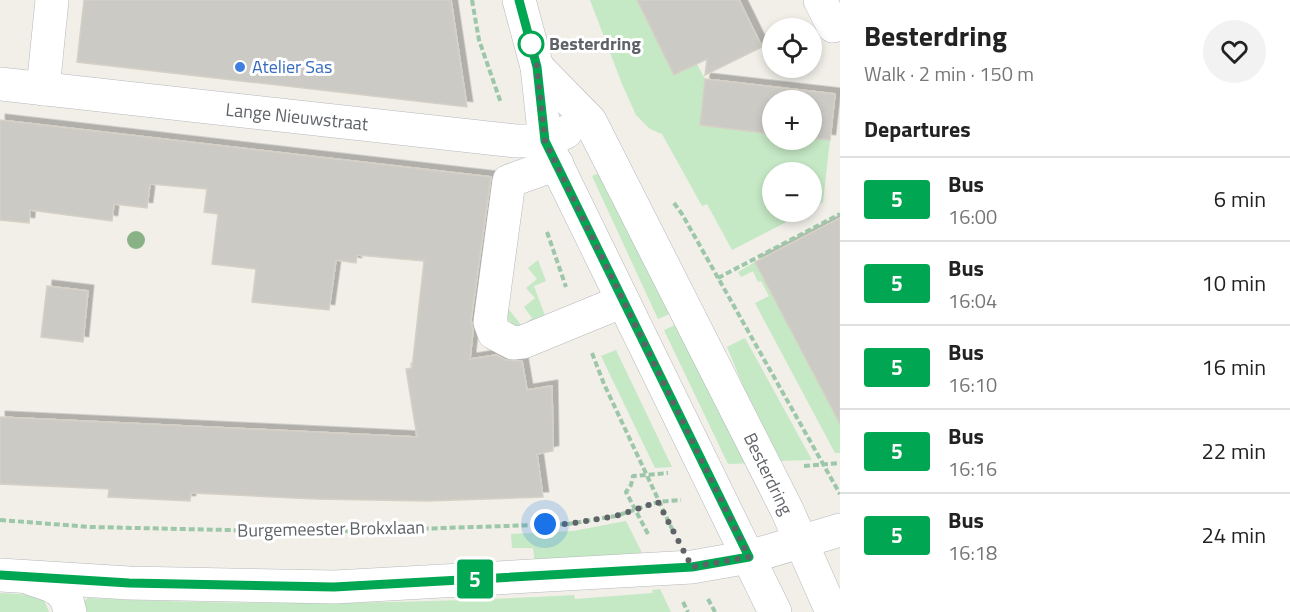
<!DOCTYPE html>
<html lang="en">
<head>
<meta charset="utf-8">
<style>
  body { margin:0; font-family:"Titillium Web",sans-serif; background:#f2f2f2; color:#222; height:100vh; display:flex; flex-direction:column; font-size:22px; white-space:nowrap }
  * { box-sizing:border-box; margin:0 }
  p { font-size:20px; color:#767676 }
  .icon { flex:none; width:33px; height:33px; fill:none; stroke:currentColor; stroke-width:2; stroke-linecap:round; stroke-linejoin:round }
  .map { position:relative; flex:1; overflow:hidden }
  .panel { display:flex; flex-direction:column; background:#fff; width:450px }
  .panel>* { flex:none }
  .badge { padding:0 12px; border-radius:4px; font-size:21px; line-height:39px }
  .fabs { position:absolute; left:762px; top:18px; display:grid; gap:12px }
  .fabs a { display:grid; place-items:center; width:60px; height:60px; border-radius:50%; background:#fff; box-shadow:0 3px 9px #0003; font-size:30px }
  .you { position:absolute; width:30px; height:30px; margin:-15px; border:4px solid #fff; border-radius:50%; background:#1a73e8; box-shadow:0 0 0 9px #1a73e833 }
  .map>.badge { position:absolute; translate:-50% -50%; box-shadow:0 0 0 3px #fff }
  h2 { padding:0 24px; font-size:22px; line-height:54px }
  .round { display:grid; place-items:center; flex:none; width:63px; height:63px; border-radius:32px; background:#f2f2f2 }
  .overview { display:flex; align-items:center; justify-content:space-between; height:102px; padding:0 24px }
  h1 { font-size:28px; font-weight:700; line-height:45px }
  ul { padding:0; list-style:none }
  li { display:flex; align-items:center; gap:18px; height:84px; padding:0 24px; border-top:2px solid #e0e0e0 }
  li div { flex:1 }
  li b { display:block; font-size:22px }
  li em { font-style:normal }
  li .badge { min-width:66px; font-weight:700; text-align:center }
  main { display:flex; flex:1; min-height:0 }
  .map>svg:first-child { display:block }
  .green { fill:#c5e8c5 }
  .building { fill:#cccac5; stroke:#d6d1c6; stroke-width:1.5; filter:url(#shadow) }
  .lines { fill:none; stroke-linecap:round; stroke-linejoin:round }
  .minor-casing { stroke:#b5b8bc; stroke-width:34 }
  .path { stroke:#9cc7a9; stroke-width:4; stroke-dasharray:6 3; stroke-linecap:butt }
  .minor { stroke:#fff; stroke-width:33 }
  .tree { fill:#89b387 }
  .line-casing { stroke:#fff; stroke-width:14 }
  .line { stroke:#00a651; stroke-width:9 }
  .walk { stroke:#5f6368; stroke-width:6; stroke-dasharray:0 10.8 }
  .stop-dot { fill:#fff; stroke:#00a651; stroke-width:3 }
  .shop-dot { fill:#3f7fe0; stroke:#fff; stroke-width:2 }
  .labels { text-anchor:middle; stroke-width:6; stroke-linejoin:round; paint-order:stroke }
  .stop-label { font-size:18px; font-weight:bold; fill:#5f6368; stroke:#fff; text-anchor:start }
  .shop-label { font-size:18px; fill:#366cbe; stroke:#fff; text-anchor:start }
  .street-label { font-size:18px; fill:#5f6368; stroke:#fff }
</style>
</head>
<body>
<main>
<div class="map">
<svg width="840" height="612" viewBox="0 0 840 612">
  <defs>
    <filter id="shadow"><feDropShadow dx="5.5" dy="-5.5" stdDeviation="0" flood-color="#0004"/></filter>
  </defs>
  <rect width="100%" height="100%" fill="#f1efe8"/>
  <g class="green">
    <path d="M590,0H637L674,74L697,64L705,79L700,125L772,134V140L812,138L830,140L823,202L812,209V172H772V212H806L732,250L707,204L702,206L662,134L650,129L636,115L622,84Z"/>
    <path d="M605,171L672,313L658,319L592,176Z"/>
    <path d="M538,260L546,281L534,286L548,324C527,329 506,336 506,306L522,326L532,318L524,307L535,298L526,288L537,279L528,268Z"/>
    <path d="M755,262L840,381V453H835L755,303L769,296L761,281L758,282L753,271L741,277L738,272Z"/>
    <path d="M677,324L756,463L728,464L664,330Z"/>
    <path d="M745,338L812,460L778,461L762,432L727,347Z"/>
    <path d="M616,350L672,467L655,468L601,356Z"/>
    <path d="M626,521L642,553L535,563L533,548H512L511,534L573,531Z"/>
    <path d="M660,589L671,612H85V600L88,598C250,606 412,604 574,595L575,599L653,593L652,590Z"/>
    <path d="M0,593L35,595L44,600L49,612H0Z"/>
  </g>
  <g class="building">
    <path d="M84,0H451L467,107L77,62Z"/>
    <path d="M637,0H739L762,47L705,75L707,59L674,75Z"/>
    <path d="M705,79L835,94L830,140L812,138V100H772V134L700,125Z"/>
    <path d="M0,120L491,177L471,320L473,331L470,359L496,355L505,360L522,361L527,390L552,386L553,451L537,454L543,497L427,501L316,499L191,493L190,501L108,497L109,489L0,484V417L417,437L406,369L412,368L424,261L357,255L356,263L336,260L329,310L252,302L256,269L212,264L218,214L204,212L207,189L150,184L147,208L114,204L112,221L30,210L29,223L0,220Z"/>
    <path d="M840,218V424L755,262Z"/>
    <path d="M47,286L88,291L83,342L41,337Z"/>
  </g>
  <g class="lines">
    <g class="minor-casing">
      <g id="minor">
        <path d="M519,0L537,67L545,141L775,612"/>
        <path d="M820,0L833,26"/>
        <path d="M537,67L590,121L787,510L832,612"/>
        <path d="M0,84L515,141H545L566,132"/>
        <path d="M43,89L52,0"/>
        <path d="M557,164L509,181L490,322L494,333L513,343L523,342L623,301"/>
        <path d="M0,575L129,583L335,587L692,567L749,557L840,530"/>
        <path d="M32,579C53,586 66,588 70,612"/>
      </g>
    </g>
    <g class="path">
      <path d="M472,0L479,40L501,103"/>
      <path d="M674,203L682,214L840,494"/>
      <path d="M547,232L566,287"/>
      <path d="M718,278L840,214"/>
      <path d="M592,353L604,384L673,531"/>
      <path d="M804,466L840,463"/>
      <path d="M0,520L91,527L319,532L568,524L616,516L658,502L681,500"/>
      <path d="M648,534L626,492L631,485L633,476L668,473"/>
      <path d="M708,599L715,612"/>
      <path d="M683,602L688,612"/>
    </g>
    <use href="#minor" class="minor"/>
  </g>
  <circle class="tree" cx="136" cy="240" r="9"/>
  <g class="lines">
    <g class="line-casing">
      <path id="line" d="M0,575L129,583L334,587L692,567L749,557L545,141L537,67L519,0"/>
    </g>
    <use href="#line" class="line"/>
    <path class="walk" d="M531,44L530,39L537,67L545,141L749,557L692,567L658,502L616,516L568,524H545"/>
  </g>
  <circle class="stop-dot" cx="531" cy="44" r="12"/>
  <circle class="shop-dot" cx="240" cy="67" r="6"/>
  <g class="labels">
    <g class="stop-label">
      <text x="549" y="50">Besterdring</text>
    </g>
    <g class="shop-label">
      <text x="252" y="73">Atelier Sas</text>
    </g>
    <g class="street-label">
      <text transform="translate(297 117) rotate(6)" y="6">Lange Nieuwstraat</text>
      <text transform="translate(768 474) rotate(64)" y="6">Besterdring</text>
      <text transform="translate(331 529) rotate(-1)" y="6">Burgemeester Brokxlaan</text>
    </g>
  </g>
</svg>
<div class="fabs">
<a><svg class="icon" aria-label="locate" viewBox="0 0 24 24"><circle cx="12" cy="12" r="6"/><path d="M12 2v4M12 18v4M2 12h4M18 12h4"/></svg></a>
<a>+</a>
<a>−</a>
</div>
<div class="you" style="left:545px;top:524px"></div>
<b class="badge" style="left:475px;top:579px;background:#00a651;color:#fff">5</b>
</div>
<section class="panel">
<div class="overview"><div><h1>Besterdring</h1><p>Walk · 2 min · 150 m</p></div><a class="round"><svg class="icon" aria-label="heart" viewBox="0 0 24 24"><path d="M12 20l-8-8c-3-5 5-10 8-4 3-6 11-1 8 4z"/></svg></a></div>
<h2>Departures</h2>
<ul>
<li><span class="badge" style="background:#00a651;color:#fff">5</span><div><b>Bus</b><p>16:00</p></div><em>6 min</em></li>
<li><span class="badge" style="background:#00a651;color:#fff">5</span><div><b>Bus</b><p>16:04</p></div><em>10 min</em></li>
<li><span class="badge" style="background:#00a651;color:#fff">5</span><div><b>Bus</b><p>16:10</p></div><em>16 min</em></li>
<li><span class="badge" style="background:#00a651;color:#fff">5</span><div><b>Bus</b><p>16:16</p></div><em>22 min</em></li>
<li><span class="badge" style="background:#00a651;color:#fff">5</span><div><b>Bus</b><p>16:18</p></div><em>24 min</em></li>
</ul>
</section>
</main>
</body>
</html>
